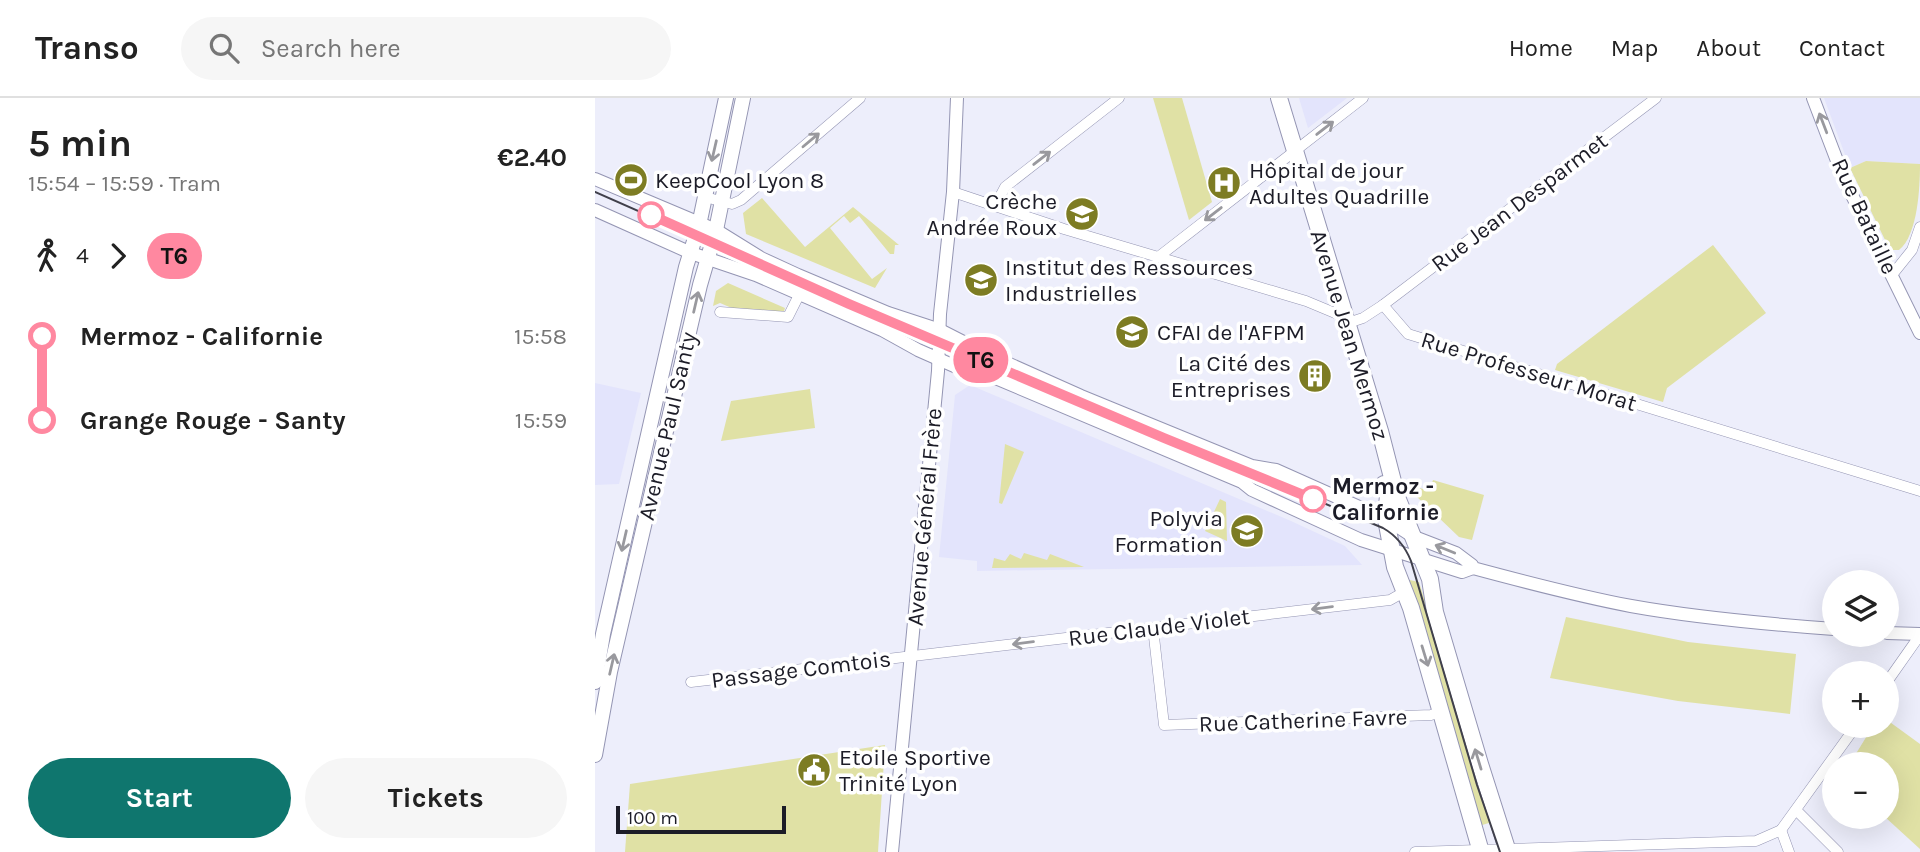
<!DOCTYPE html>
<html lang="en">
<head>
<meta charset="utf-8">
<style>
  body { margin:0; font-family:Karla,sans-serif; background:#f6f6f6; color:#222; height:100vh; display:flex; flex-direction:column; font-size:26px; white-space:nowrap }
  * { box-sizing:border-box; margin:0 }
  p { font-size:23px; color:#767676 }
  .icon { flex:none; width:38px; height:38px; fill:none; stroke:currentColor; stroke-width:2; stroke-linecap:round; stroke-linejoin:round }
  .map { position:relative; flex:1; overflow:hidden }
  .sheet { display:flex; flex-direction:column; background:#fff; width:595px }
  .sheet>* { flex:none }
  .badge { padding:0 14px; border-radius:23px; font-size:24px; line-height:46px }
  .fabs { position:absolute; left:1227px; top:472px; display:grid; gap:14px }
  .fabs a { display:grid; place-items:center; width:77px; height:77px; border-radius:50%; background:#fff; box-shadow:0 7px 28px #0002; font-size:35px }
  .scale { position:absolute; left:21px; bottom:18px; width:170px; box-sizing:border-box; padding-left:7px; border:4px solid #1c1c27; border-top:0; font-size:19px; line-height:24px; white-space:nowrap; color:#1c1c27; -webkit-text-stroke:5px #fff; paint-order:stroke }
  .map>.badge { position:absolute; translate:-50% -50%; box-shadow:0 0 0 4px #fff }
  .legs { display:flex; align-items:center; gap:10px; height:77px; padding:0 28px; font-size:23px }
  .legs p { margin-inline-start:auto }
  .overview { display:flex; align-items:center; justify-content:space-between; height:119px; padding:0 28px }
  h1 { font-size:38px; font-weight:700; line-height:52px }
  .action { display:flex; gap:14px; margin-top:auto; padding:14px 28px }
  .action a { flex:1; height:80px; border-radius:42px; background:#0f766e; color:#fff; font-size:28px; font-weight:700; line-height:80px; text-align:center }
  .action a+a { background:#f6f6f6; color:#222 }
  ul { padding:0 28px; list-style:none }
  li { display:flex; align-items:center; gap:24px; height:84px; font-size:26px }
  li i { display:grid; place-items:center; width:10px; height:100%; margin:0 9px; background:currentColor }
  li i::after { content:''; width:18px; height:18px; margin:-9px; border:5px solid; border-radius:50%; background:#fff }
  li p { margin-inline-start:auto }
  li:first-child i { background:linear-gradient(#0000 50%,currentColor 0) }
  li:last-child i { background:linear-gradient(currentColor 50%,#0000 0) }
  header { display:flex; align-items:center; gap:42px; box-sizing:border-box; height:98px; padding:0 35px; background:#fff; border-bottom:2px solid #e0e0e0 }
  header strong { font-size:33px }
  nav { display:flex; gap:38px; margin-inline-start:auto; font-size:24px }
  .search { width:490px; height:63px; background:#f6f6f6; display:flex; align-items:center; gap:18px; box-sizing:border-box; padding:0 24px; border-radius:38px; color:#767676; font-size:26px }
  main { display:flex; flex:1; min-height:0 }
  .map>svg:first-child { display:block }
  .built { fill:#e3e4fc }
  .green { fill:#e0e1a5 }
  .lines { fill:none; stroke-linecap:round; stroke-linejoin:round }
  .minor-casing { stroke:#9495b3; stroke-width:11 }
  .tertiary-casing { stroke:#9495b3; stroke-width:14 }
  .secondary-casing { stroke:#9495b3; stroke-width:16 }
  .primary-casing { stroke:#9495b3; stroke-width:18 }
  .minor { stroke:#fff; stroke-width:10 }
  .tertiary { stroke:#fff; stroke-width:12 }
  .secondary { stroke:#fff; stroke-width:14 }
  .primary { stroke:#fff; stroke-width:16 }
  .tram { stroke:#40404b; stroke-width:2 }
  .oneway { stroke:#99999e }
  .line-1-casing { stroke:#fff; stroke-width:16 }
  .line-1 { stroke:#ff88a0; stroke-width:10 }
  .stop-1-dot { fill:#fff; stroke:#ff88a0; stroke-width:3.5 }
  .labels { text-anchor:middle; stroke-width:7; stroke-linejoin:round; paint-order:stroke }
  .poi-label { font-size:23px; fill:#1c1c27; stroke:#fff; text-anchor:start }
  .street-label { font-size:23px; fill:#1c1c27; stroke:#fff }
  .stop-label { font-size:23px; font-weight:bold; fill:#1c1c27; stroke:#fff; text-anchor:start }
</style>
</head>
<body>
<header>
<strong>Transo</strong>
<div class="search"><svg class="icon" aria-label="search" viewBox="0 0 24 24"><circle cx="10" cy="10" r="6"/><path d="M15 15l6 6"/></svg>Search here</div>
<nav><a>Home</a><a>Map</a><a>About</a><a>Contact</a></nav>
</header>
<main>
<section class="sheet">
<div class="overview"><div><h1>5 min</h1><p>15:54 – 15:59 · Tram</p></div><b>€2.40</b></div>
<div class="legs"><svg class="icon" aria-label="walk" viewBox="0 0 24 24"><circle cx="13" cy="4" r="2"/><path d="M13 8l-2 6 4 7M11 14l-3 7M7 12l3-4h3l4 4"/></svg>4<svg class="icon" aria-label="forward" viewBox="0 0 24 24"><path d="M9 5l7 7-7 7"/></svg><b class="badge" style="background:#ff88a0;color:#111">T6</b></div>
<ul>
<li><i style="color:#ff88a0"></i><b>Mermoz - Californie</b><p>15:58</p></li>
<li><i style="color:#ff88a0"></i><b>Grange Rouge - Santy</b><p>15:59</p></li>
</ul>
<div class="action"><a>Start</a><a>Tickets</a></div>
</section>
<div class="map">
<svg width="1325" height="754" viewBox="0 0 1325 754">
  <rect width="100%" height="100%" fill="#edeefb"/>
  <g class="built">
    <path d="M704,0H752L713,30Z"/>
    <path d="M1229,0H1325V66L1271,63L1255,70Z"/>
    <path d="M0,285L46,295L24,386L0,387Z"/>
    <path d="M375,287L696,423L750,448L767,467L382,473V463L344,459L360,297Z"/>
  </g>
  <g class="green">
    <path d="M558,0H587L617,104L594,122Z"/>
    <path d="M1271,63L1325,66C1325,88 1323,137 1304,152H1298L1292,146L1255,70Z"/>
    <path d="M167,100L210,149L258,109L304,147H300L299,156H295L264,118L255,125L249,118L235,130L277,181L292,170L280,190L151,136L148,115Z"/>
    <path d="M1118,147L1171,215L1072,290L1068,304L960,272L962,266Z"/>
    <path d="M133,185L190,210L188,216L139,211L125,205L118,208L121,193Z"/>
    <path d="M215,291L220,330L126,343L136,303Z"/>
    <path d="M410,346L429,354L407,406L404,405Z"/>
    <path d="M838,382L889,397L877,442L864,439L820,397L819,388L834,393Z"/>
    <path d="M625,401L631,404L632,443L610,433Z"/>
    <path d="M429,455L452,462L455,456L489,469L397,470L399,460L410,463L415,456L426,461Z"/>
    <path d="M810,481L824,484L897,724L884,728Z"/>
    <path d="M971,519L1093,544L1201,556L1195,616L1083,603L955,580Z"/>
    <path d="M1292,622L1325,646V751L1290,719L1292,667H1254L1278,628H1292Z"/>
    <path d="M290,647L283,754H30L35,686Z"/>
  </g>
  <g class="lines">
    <g class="minor-casing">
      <g id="minor">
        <path d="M358,94L469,131L711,203L759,223L768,220L788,207L813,236L1325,393"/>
        <path d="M110,99L137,106L146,102L265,0"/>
        <path d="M400,108L410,89L524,0"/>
        <path d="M562,160L768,0"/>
        <path d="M1297,177L1317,152L1325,129"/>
        <path d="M788,207L1061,0"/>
        <path d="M125,214L193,219L204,197"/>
        <path d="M558,530L569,627L836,617L846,614"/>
        <path d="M96,584L795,502L809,494"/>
        <path d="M1292,584L1325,537"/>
        <path d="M1202,713L1243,754"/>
        <path d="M1186,732L1194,754"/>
        <path d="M820,754L1161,743L1186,732L1261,628"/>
      </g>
    </g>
    <g class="tertiary-casing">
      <g id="tertiary">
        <path d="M1218,0L1249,81L1325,235"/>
        <path d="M0,81L121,132L166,160L203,177L293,215L345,232L394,257L486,298L657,368L681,372L791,421L817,438L861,455L877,467L878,470C930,484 983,498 1036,508C1103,520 1171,526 1239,531"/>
        <path d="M0,112L96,155L161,177L287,232L323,252L366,271L391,276L647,384L657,392L766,442L867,474L878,470"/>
        <path d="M1292,535L1325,536"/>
        <path d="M297,754L343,273L345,216L358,94L362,0"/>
      </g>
    </g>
    <g class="secondary-casing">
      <g id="secondary">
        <path d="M0,584L8,536L91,169L104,127L131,0"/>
        <path d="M0,657L15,574L105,187L121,132L148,0"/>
      </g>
    </g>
    <g class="primary-casing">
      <g id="primary">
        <path d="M684,0L785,333L802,399L835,481L840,514L885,666L913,754"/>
        <path d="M789,386L793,397L791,421L800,469L816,510L886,754"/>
      </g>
    </g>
    <use href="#minor" class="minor"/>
    <use href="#tertiary" class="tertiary"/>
    <use href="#secondary" class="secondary"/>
    <use href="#primary" class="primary"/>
    <path class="tram" d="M0,94L254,206L788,430C802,438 810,448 816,463L882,687L905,754"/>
  </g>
  <defs><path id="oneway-shaft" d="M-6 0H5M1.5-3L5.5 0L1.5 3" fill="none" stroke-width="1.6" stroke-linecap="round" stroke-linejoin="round" transform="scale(1.75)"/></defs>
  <g class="oneway">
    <use href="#oneway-shaft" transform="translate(1228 25) rotate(-111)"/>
    <use href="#oneway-shaft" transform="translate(730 30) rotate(-38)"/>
    <use href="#oneway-shaft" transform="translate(216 42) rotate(-40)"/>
    <use href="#oneway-shaft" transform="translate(119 53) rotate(103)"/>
    <use href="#oneway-shaft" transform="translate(447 60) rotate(-38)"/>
    <use href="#oneway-shaft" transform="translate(618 116) rotate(142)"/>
    <use href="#oneway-shaft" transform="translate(101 204) rotate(-77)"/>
    <use href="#oneway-shaft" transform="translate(29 443) rotate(103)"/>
    <use href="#oneway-shaft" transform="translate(850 451) rotate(-158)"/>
    <use href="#oneway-shaft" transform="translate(727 510) rotate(173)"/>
    <use href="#oneway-shaft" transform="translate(428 545) rotate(173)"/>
    <use href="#oneway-shaft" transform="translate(830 558) rotate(73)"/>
    <use href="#oneway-shaft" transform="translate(17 566) rotate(-77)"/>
    <use href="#oneway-shaft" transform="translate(883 661) rotate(-107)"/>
  </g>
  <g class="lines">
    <g class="line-1-casing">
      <path id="line-1" d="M56,117L254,206L569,340L718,401"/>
    </g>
    <use href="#line-1" class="line-1"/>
  </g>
  <defs>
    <g id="stadium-disc" transform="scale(1.75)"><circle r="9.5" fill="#7d7c23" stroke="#fff"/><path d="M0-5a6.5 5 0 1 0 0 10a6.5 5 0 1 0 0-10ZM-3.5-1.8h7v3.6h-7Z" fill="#fff"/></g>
    <g id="hospital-disc" transform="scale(1.75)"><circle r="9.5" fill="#7d7c23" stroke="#fff"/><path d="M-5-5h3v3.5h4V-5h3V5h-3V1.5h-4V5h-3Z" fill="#fff"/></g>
    <g id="school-disc" transform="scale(1.75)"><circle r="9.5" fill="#7d7c23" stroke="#fff"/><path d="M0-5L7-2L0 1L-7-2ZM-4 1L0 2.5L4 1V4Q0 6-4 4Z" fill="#fff"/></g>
    <g id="university-disc" transform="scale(1.75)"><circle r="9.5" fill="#7d7c23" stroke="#fff"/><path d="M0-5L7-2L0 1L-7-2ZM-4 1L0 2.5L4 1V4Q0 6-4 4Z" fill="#fff"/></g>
    <g id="building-disc" transform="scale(1.75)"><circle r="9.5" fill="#7d7c23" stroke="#fff"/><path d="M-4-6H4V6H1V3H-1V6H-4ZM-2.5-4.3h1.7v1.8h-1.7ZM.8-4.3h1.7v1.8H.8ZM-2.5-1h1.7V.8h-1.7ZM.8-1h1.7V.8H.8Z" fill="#fff"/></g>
    <g id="civic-disc" transform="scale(1.75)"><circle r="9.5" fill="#7d7c23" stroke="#fff"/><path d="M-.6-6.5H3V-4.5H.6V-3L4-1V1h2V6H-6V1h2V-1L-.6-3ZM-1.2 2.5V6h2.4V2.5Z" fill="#fff"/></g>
  </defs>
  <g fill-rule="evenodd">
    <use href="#stadium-disc" x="36" y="82"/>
    <use href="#hospital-disc" x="629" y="85"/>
    <use href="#school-disc" x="487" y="116"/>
    <use href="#university-disc" x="386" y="182"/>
    <use href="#university-disc" x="537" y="234"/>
    <use href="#building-disc" x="720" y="278"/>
    <use href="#university-disc" x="652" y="433"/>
    <use href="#civic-disc" x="219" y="672"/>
  </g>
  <g class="stop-1-dot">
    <circle cx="56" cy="117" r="12"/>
    <circle cx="718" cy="401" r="12"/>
  </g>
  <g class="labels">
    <g class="poi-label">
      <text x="654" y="80">Hôpital de jour<tspan x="654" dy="26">Adultes Quadrille</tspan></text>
      <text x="60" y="90">KeepCool Lyon 8</text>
      <text x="462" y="111" text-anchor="end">Crèche<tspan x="462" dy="26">Andrée Roux</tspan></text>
      <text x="410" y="177">Institut des Ressources<tspan x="410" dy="26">Industrielles</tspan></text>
      <text x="562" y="242">CFAI de l'AFPM</text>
      <text x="696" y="273" text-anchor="end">La Cité des<tspan x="696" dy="26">Entreprises</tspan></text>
      <text x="628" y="428" text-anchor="end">Polyvia<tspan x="628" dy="26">Formation</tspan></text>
      <text x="244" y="667">Etoile Sportive<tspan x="244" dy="26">Trinité Lyon</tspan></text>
    </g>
    <g class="street-label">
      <text transform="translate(924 104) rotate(-37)" y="8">Rue Jean Desparmet</text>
      <text transform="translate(1270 118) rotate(65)" y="8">Rue Bataille</text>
      <text transform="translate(755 237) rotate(73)" y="8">Avenue Jean Mermoz</text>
      <text transform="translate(934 273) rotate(17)" y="8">Rue Professeur Morat</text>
      <text transform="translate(72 328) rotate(-77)" y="8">Avenue Paul Santy</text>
      <text transform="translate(329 419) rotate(-85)" y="8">Avenue Général Frère</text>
      <text transform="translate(564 529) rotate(-7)" y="8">Rue Claude Violet</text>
      <text transform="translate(206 571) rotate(-7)" y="8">Passage Comtois</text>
      <text transform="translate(708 622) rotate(-2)" y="8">Rue Catherine Favre</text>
    </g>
    <g class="stop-label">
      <text x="737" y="396">Mermoz -<tspan x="737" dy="26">Californie</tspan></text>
    </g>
  </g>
</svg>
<div class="fabs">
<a><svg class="icon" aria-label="layers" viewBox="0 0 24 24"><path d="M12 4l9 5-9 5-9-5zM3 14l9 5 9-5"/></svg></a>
<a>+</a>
<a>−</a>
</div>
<div class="scale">100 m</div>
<b class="badge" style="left:386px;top:262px;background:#ff88a0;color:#111">T6</b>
</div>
</main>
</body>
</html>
